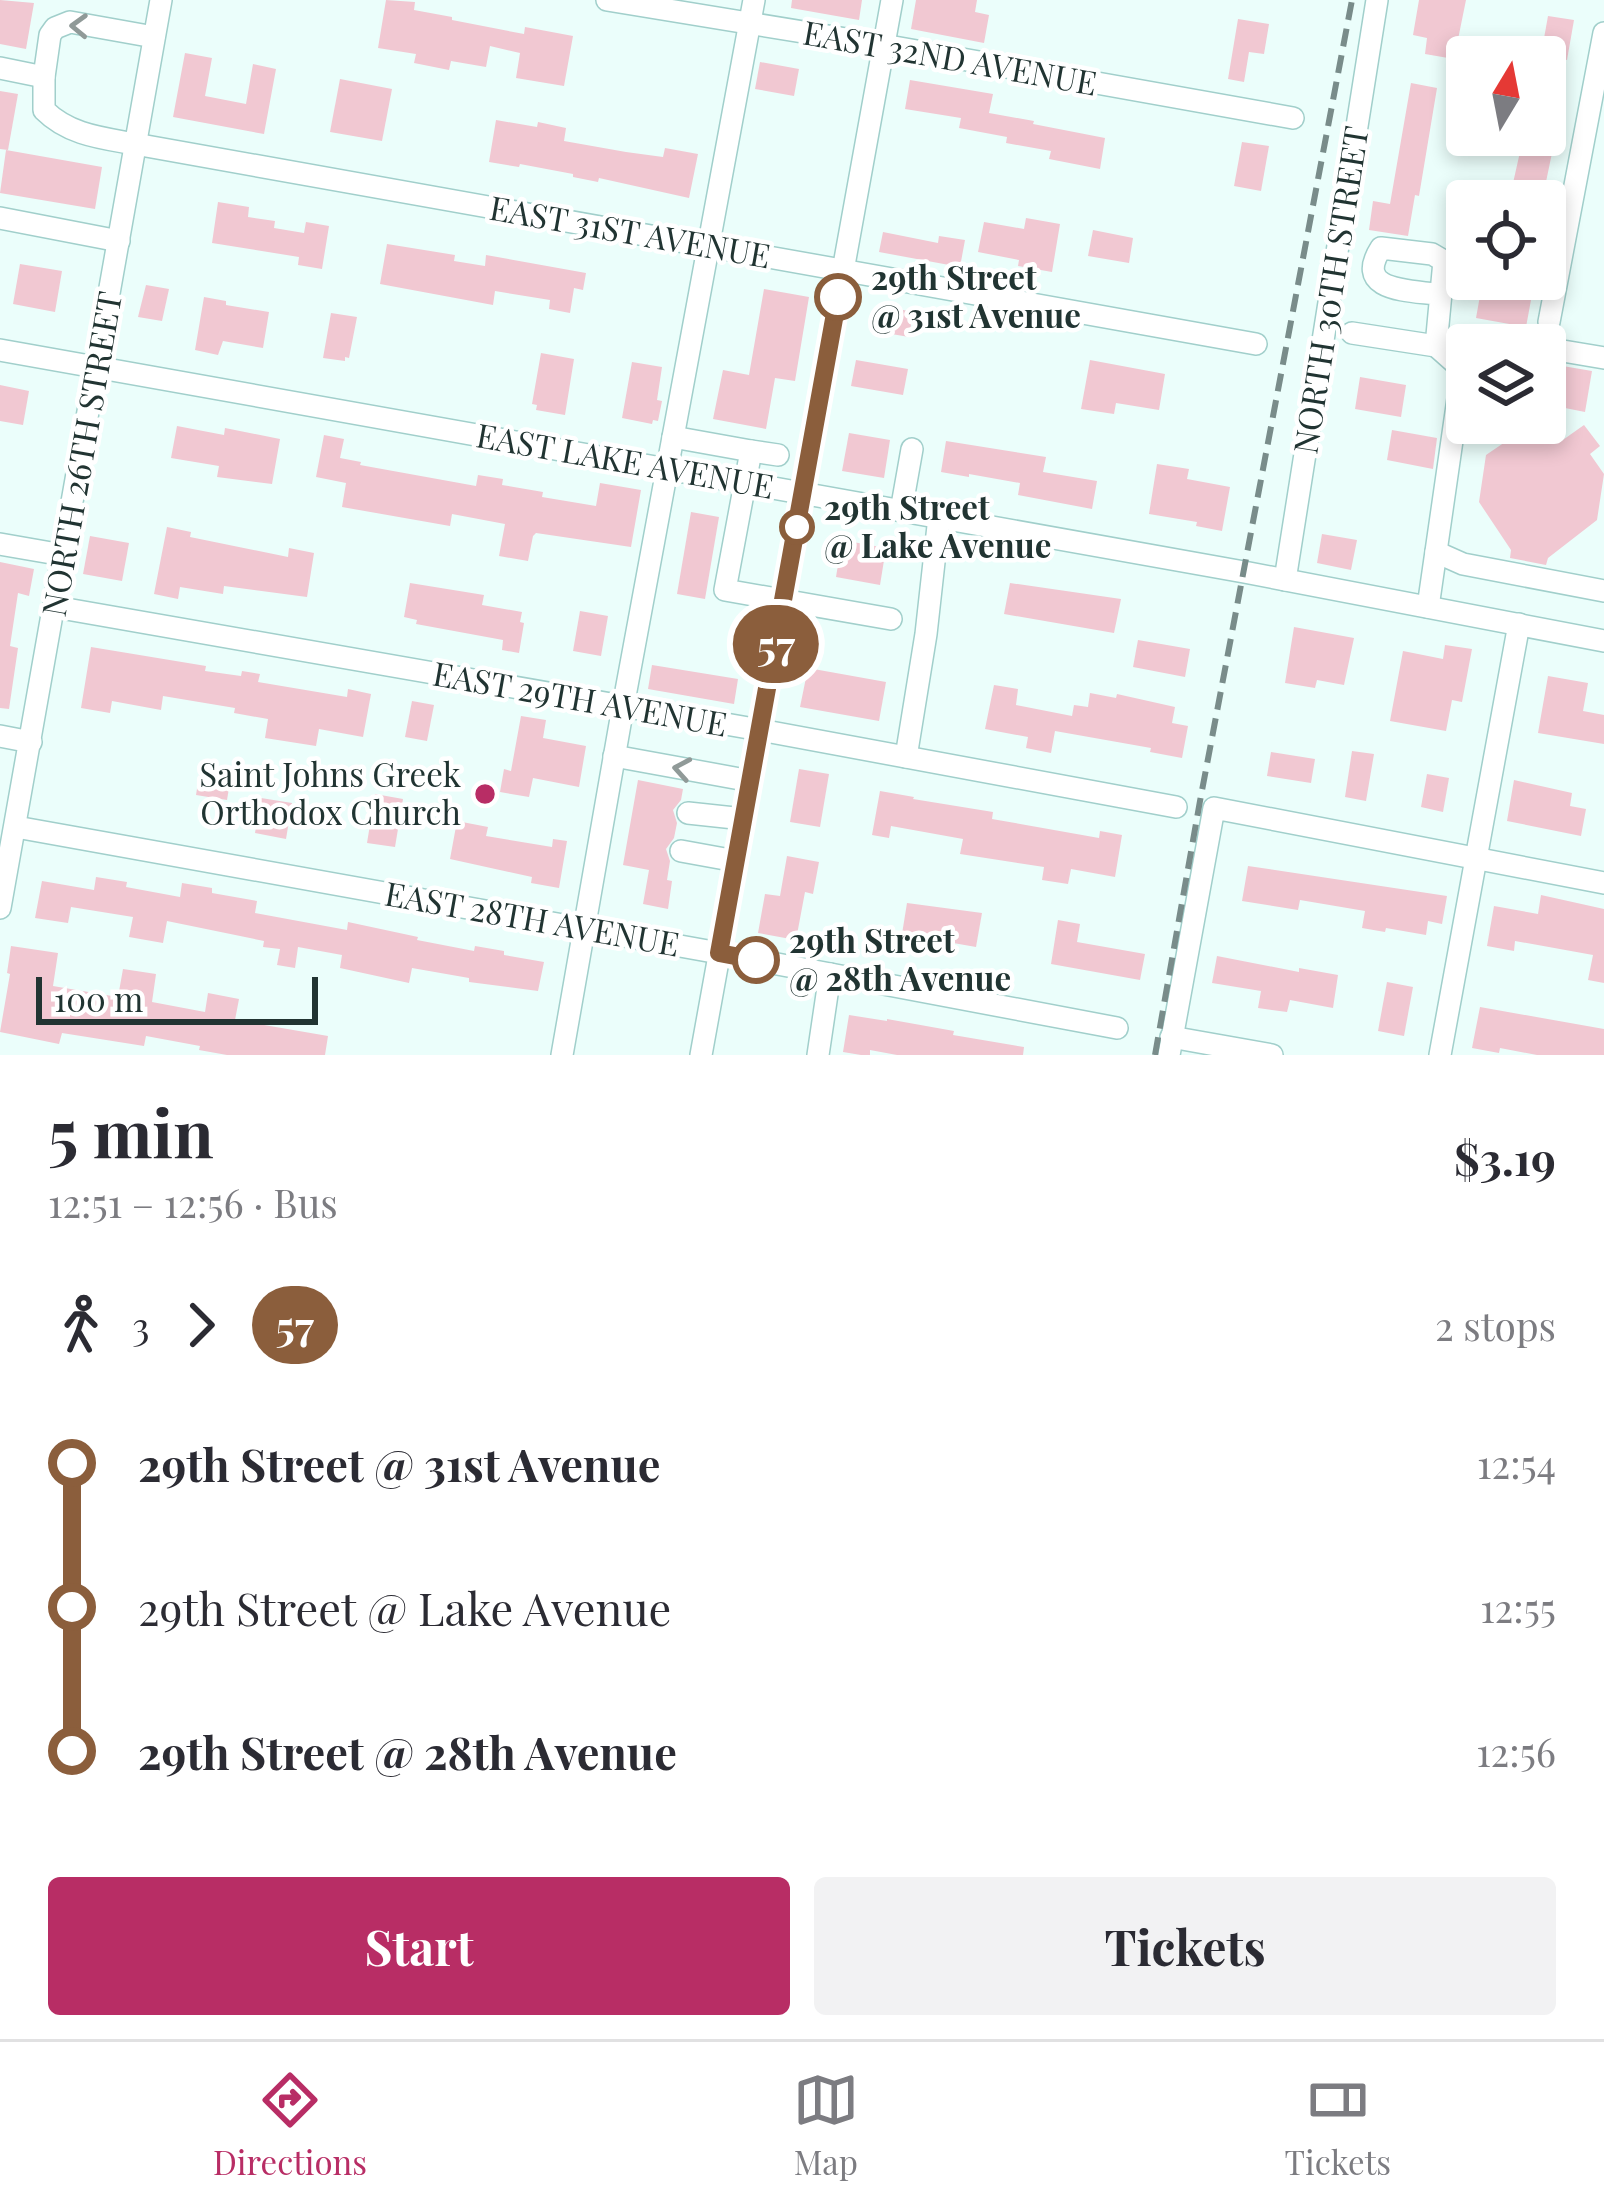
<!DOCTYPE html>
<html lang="en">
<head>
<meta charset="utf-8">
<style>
  body { margin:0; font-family:"Playfair Display",serif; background:#f2f2f3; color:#2b2b33; height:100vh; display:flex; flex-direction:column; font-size:45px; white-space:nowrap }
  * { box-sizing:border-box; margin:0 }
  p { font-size:39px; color:#7c7c81 }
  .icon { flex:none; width:66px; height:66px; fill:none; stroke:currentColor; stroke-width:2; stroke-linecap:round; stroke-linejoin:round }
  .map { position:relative; height:1055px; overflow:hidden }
  .details { display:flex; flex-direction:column; background:#fff; flex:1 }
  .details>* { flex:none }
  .badge { padding:0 24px; border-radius:39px; font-size:42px; line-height:78px }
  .needle { width:78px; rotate:10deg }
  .controls { position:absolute; left:1446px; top:36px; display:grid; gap:24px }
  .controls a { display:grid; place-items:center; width:120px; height:120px; border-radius:12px; background:#fff; box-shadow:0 6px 18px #0003; font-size:60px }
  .scale { position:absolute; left:36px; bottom:30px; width:282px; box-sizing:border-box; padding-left:12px; border:6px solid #213432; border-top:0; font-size:33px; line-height:42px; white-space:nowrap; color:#213432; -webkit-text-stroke:9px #fff; paint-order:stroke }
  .map>.badge { position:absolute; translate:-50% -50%; box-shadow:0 0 0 6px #fff }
  .legs { display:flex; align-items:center; gap:18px; height:132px; padding:0 48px; font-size:39px }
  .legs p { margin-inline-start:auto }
  .overview { display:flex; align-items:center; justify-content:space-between; height:204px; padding:0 48px }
  h1 { font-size:66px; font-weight:700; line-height:90px }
  .action { display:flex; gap:24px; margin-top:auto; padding:24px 48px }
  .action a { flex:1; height:138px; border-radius:12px; background:#b82d65; color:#fff; font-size:48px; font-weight:700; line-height:138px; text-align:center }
  .action a+a { background:#f2f2f3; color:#2b2b33 }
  ul { padding:0 48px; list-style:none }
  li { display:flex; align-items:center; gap:42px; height:144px; font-size:45px }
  li i { display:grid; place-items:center; width:18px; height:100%; margin:0 15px; background:currentColor }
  li i::after { content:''; width:30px; height:30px; margin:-15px; border:9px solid; border-radius:50%; background:#fff }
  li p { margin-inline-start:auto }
  li:first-child i { background:linear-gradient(#0000 50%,currentColor 0) }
  li:last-child i { background:linear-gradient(currentColor 50%,#0000 0) }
  .tab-bar { display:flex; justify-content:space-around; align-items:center; height:168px; border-top:3px solid #e1e1e2; background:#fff; font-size:33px; color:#7c7c81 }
  .tab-bar a { display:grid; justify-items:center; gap:6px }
  .tab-bar .on { color:#b82d65 }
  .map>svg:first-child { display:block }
  .building { fill:#f1c8d2 }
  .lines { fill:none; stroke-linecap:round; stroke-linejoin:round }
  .minor-casing { stroke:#a1cfcb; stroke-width:24 }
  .minor { stroke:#fff; stroke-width:21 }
  .rail { stroke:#798c8a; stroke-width:6; stroke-dasharray:18 9; stroke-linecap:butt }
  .oneway { stroke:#909a98 }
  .line-1-casing { stroke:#fff; stroke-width:27 }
  .line-1 { stroke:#8b5e3c; stroke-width:18 }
  .stop-1-dot { fill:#fff; stroke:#8b5e3c; stroke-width:6 }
  .poi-dot { fill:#b82d65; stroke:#fff; stroke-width:4.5 }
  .labels { text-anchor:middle; stroke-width:9; stroke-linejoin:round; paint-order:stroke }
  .street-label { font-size:33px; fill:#213432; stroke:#fff }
  .stop-label { font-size:33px; font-weight:bold; fill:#213432; stroke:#fff; text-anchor:start }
  .poi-label { font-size:33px; fill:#213432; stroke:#fff; text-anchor:end }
</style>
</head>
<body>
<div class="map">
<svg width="1604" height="1055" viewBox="0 0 1604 1055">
  <rect width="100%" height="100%" fill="#ebfefb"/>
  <g class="building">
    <path d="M0,0L34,3L26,49L0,44Z"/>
    <path d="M386,0L415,2L414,10L452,17V20L524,34L525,27L573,36L564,86L516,78L520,53L490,46L486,67L451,61L449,70L414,63L416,54L378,48Z"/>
    <path d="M792,0H862L859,20L791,8Z"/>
    <path d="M916,0H977L975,12L989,15L984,43L911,29Z"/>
    <path d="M1419,0H1466L1454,59L1425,54L1427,38L1413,35Z"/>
    <path d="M1548,16L1574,20L1567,60L1541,55Z"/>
    <path d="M1238,19L1269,24L1264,54L1249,52L1244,82L1228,79Z"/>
    <path d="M185,53L212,58L205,96L246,104L253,64L276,69L264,134L173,117Z"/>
    <path d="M760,62L799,69L794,96L755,89Z"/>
    <path d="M340,79L392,89L382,141L330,132Z"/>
    <path d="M910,80L993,94L989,113L1034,121L1033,124L1105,138L1100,169L1049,159L1051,151L1006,143L1007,137L959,128L961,118L905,109Z"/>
    <path d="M1411,83L1437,88L1419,196L1415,195L1408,236L1369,230L1373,201L1390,204Z"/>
    <path d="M0,91L18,94L8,150L0,149Z"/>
    <path d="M1545,102L1562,105L1542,201H1509L1522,143L1545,147Z"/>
    <path d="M496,120L537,127L538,122L566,128L564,141L626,152L663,157L665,148L698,154L689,198L599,178L598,182L573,177V174L520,164L519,167L489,162Z"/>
    <path d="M1242,142L1269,146L1261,191L1234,186Z"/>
    <path d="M6,150L102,167L95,209L0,193Z"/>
    <path d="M218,202L249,207L248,217L275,221L274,228L304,233L306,222L329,226L322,269L298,265L299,257L212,243Z"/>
    <path d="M1026,218L1060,224L1052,272L1018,266L1019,260L978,252L984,222L1024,229Z"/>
    <path d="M1093,230L1133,238L1129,263L1088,256Z"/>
    <path d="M883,232L938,243L939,236L965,240L960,267L879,252Z"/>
    <path d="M387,244L455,255L454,261L485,266L486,255L586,273L583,290L574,288L570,313L549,309L550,300L495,291L493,305L380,284Z"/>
    <path d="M20,264L62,271L55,312L13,304Z"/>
    <path d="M1483,279H1526L1523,298L1531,300L1526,327L1476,318Z"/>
    <path d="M146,285L169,289L162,321L138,317Z"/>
    <path d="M764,289L809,297L795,381L775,378L766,429L713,419L723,370L749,375Z"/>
    <path d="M204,297L226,301V305L269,312L263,348L223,341L218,355L195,350Z"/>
    <path d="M879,305L913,312L909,337L874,331Z"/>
    <path d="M331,313L357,317L349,358L345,357V361L323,358Z"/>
    <path d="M541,353L574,359L565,415L536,410L537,405L532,404Z"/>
    <path d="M856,360L908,369L903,395L851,386Z"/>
    <path d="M1090,360L1165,374L1159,410L1116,403L1114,414L1081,409Z"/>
    <path d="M632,362L662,367L657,400L662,401L658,421L653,420L652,424L622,418Z"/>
    <path d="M1545,363L1592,371L1585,412L1545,404Z"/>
    <path d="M1360,377L1406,385L1401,417L1355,409Z"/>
    <path d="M0,385L29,391L23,425L0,421Z"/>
    <path d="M1530,425L1539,438L1560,442L1584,425L1600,446L1590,454L1604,474L1597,520L1548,558L1546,565L1510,558L1511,550L1479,502L1486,455Z"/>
    <path d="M177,426L224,435L225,428L280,439L272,484L217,477L219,466L171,458Z"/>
    <path d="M1392,430L1437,438L1433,469L1387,460Z"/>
    <path d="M849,433L890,440L884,478L842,471Z"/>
    <path d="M324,435L344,439L340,458L361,462L360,465L476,486L478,475L503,479L502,485L543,492L542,497L596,506L600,483L641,490L631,547L536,533L533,536L528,561L499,556L505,524L452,514L450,526L342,507L346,483L316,477Z"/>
    <path d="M946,441L1046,457L1043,472L1097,481L1092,509L1018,495L1020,483L969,474V477L941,472Z"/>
    <path d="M1157,464L1189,469L1187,479L1230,487L1222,531L1196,526L1197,522L1149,514Z"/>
    <path d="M691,512L719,517L705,599L677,594Z"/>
    <path d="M167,527L191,532L190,537L288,557L289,548L314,553L307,597L224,586L223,594L180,587L178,599L154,594Z"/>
    <path d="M1322,534L1357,540L1351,570L1317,563Z"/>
    <path d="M90,536L129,543L122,581L83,574Z"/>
    <path d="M842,540L886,548L880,585L836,577Z"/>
    <path d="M0,562L34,569L29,596L18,593L10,646L18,648L9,709L0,708Z"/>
    <path d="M410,583L484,595L482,605L522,612L520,622L524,623L519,653L502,650L503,640L416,624L417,620L404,617Z"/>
    <path d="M1010,583L1121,599L1114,633L1004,614Z"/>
    <path d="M580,611L608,616L601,656L573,651Z"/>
    <path d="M1294,627L1354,638L1344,685L1317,680L1315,688L1285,683Z"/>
    <path d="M1138,640L1190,649L1185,677L1133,667Z"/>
    <path d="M1445,645L1472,649L1462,702L1452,700L1446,731L1390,721L1403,651L1443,659Z"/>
    <path d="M91,647L206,666L205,671L241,676L242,671L260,674L258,682L347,697L348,689L371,694L363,737L319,729L316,746L265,738L268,719L234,713L235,708L163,696L161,710L112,701L110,713L81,708Z"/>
    <path d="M652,665L738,679L734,704L648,689Z"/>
    <path d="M808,668L886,682L879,721L800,707Z"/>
    <path d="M1548,676L1588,683L1583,711L1604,715V744L1538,733Z"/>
    <path d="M994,685L1018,689L1016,705L1072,716L1074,705L1088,707L1090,693L1116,698L1117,694L1175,707L1172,723L1188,726L1182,758L1150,752L1151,748L1055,731L1051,753L1026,748L1028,737L985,729Z"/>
    <path d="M412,701L434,705L427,741L405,737Z"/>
    <path d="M521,716L546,720L543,738L586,746L579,787L533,778L529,797L500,792L504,769L511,771Z"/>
    <path d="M1352,751L1374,754L1366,801L1345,797Z"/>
    <path d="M1271,752L1315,759L1311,783L1267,776Z"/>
    <path d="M799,769L829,774L820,827L790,822Z"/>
    <path d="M200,770L231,776L227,800L196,795Z"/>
    <path d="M1427,774L1449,778L1443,812L1421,807Z"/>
    <path d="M638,780L683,789L681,800L673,810L677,823L674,838L666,849L670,861L667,880L672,881L668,909L643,904L649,870L623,865Z"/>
    <path d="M1514,780L1572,793L1570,806L1586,809L1581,836L1507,821Z"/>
    <path d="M880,791L914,797L913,799L993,812L992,819L1099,838L1100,831L1122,835L1115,877L1071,869L1068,884L1042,880L1044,867L960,854L963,839L891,826L889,838L872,835Z"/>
    <path d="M375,794L403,799L395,847L367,843Z"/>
    <path d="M261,798L292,803L286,839L255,833Z"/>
    <path d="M457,821L488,827L486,836L552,847L553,839L567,841L559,888L531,883L532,877L450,859Z"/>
    <path d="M787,856L819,862L813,894L805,892L796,940L758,933L765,894L780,896Z"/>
    <path d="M1248,866L1447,896L1442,924L1428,921L1426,935L1386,928L1385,932L1362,928L1365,911L1300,900L1298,910L1242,901Z"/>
    <path d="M96,877L127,882L126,887L180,897L182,883L212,888V893L257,901L255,913L347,930L348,922L418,937L417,940L474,951L475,946L504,951V955L544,962L538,991L469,982V978L412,968L409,983L340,968L342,955L298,947L295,968L277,965L280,949L263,947L264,941L167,921L163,943L129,937L133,917L71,907L68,923L35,918L42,881L94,890Z"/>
    <path d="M1541,895L1604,909V983L1588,980L1593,955L1515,941L1514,951L1487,946L1494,906L1538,914Z"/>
    <path d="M907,903L982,913L976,947L902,934Z"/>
    <path d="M1058,920L1080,924L1077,942L1145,954L1140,980L1051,964Z"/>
    <path d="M11,946L58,953L53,986L118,997L123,969L156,974L152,1002L205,1012L208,993L239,999L235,1020L328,1036L325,1055H227L199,1050L200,1046L146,1036L144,1046L62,1033L59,1044L0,1032L10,974L7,973Z"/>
    <path d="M1217,956L1299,972V968L1338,975L1333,1008L1290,1000L1287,1012L1258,1008L1261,991L1212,983Z"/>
    <path d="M1387,982L1413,987L1404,1036L1378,1031Z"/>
    <path d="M1480,1007L1604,1029V1055H1537L1500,1048L1499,1053L1472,1048Z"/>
    <path d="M849,1015L887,1021V1019L954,1031L953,1035L1024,1047L1023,1055H897L870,1050V1055H861L843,1052Z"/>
  </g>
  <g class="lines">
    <g class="minor-casing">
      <g id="minor">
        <path d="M607,0L883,45L1293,118"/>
        <path d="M154,37L70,22L55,28L50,35L44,77V110C69,135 102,138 135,144L1256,344"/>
        <path d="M0,68L44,77"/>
        <path d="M0,218L119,241"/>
        <path d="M1441,295C1412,290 1352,293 1381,248L1432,254L1444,261L1436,346L1463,370"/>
        <path d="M1549,322L1604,33"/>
        <path d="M1352,333L1436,346"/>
        <path d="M1477,345L1491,339L1527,345"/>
        <path d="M1545,348L1604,358"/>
        <path d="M0,350L1244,572L1604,641"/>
        <path d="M673,437L751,451L725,590L891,619"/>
        <path d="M751,451L778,455"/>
        <path d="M901,511L912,449"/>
        <path d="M0,544L63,555"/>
        <path d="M1436,552L1463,564L1604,591"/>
        <path d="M1285,580L1377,0"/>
        <path d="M55,607L760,730L1176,807"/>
        <path d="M1428,607L1460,385L1467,357"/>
        <path d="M0,736L31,742"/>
        <path d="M614,756L751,781"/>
        <path d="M906,757L926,634L939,517"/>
        <path d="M688,813L744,819"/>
        <path d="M16,827L719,953L1117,1028"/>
        <path d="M681,851L736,861"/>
        <path d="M0,908L161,0"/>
        <path d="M1171,1037L1272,1055"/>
        <path d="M562,1055L623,707L754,0"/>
        <path d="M701,1055L892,0"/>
        <path d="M818,1055L830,974"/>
        <path d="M1169,1055L1214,808L1604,883"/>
        <path d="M1440,1055L1519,624"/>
      </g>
    </g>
    <use href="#minor" class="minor"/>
    <path class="rail" d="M1155,1055L1200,801L1352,0"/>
  </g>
  <defs><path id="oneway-chevron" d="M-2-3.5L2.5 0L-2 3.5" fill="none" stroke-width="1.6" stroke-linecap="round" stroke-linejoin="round" transform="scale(3)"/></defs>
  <g class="oneway">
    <use href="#oneway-chevron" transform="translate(79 26) rotate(-178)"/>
    <use href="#oneway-chevron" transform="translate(682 769) rotate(-170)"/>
  </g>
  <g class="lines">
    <g class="line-1-casing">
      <path id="line-1" d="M756,960L719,953L838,297"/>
    </g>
    <use href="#line-1" class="line-1"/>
  </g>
  <g class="stop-1-dot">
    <circle cx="838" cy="297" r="21"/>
    <circle cx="797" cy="527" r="15"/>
    <circle cx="756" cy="960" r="21"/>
  </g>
  <circle class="poi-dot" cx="485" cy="794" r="12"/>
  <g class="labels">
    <g class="street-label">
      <text transform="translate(950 58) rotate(10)" y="12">EAST 32ND AVENUE</text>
      <text transform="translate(630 232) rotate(10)" y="12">EAST 31ST AVENUE</text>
      <text transform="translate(1331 290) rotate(-81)" y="12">NORTH 30TH STREET</text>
      <text transform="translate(82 454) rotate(-80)" y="12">NORTH 26TH STREET</text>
      <text transform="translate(625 461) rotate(10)" y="12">EAST LAKE AVENUE</text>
      <text transform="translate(580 699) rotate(10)" y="12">EAST 29TH AVENUE</text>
      <text transform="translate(532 919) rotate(10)" y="12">EAST 28TH AVENUE</text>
    </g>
    <g class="stop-label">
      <text x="871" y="290">29th Street<tspan x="871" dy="38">@ 31st Avenue</tspan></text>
      <text x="824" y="520">29th Street<tspan x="824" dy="38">@ Lake Avenue</tspan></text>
      <text x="789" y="953">29th Street<tspan x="789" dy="38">@ 28th Avenue</tspan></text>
    </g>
    <g class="poi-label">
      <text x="461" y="787">Saint Johns Greek<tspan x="461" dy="38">Orthodox Church</tspan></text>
    </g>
  </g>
</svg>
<div class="controls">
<a><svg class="needle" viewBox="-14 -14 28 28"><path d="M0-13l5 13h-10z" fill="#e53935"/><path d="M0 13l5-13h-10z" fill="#7c7c81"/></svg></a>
<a><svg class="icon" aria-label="locate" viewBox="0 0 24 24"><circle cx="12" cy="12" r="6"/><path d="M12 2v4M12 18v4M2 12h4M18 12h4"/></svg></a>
<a><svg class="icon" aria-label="layers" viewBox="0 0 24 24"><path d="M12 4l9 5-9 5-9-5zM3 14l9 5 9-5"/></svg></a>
</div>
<div class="scale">100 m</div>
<b class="badge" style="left:776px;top:644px;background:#8b5e3c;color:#fff">57</b>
</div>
<section class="details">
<div class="overview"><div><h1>5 min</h1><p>12:51 – 12:56 · Bus</p></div><b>$3.19</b></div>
<div class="legs"><svg class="icon" aria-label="walk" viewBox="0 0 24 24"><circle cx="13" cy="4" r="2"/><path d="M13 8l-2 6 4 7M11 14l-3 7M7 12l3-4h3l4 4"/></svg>3<svg class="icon" aria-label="forward" viewBox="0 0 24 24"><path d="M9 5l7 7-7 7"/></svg><b class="badge" style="background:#8b5e3c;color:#fff">57</b><p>2 stops</p></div>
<ul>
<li><i style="color:#8b5e3c"></i><b>29th Street @ 31st Avenue</b><p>12:54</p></li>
<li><i style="color:#8b5e3c"></i><span>29th Street @ Lake Avenue</span><p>12:55</p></li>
<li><i style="color:#8b5e3c"></i><b>29th Street @ 28th Avenue</b><p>12:56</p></li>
</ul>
<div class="action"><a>Start</a><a>Tickets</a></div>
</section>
<nav class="tab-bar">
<a class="on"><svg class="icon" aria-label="directions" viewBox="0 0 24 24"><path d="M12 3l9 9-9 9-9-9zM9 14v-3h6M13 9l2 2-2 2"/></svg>Directions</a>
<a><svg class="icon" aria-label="map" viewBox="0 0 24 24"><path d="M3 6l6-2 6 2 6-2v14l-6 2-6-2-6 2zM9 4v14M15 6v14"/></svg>Map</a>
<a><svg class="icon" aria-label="tickets" viewBox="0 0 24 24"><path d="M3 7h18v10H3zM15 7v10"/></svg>Tickets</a>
</nav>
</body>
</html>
